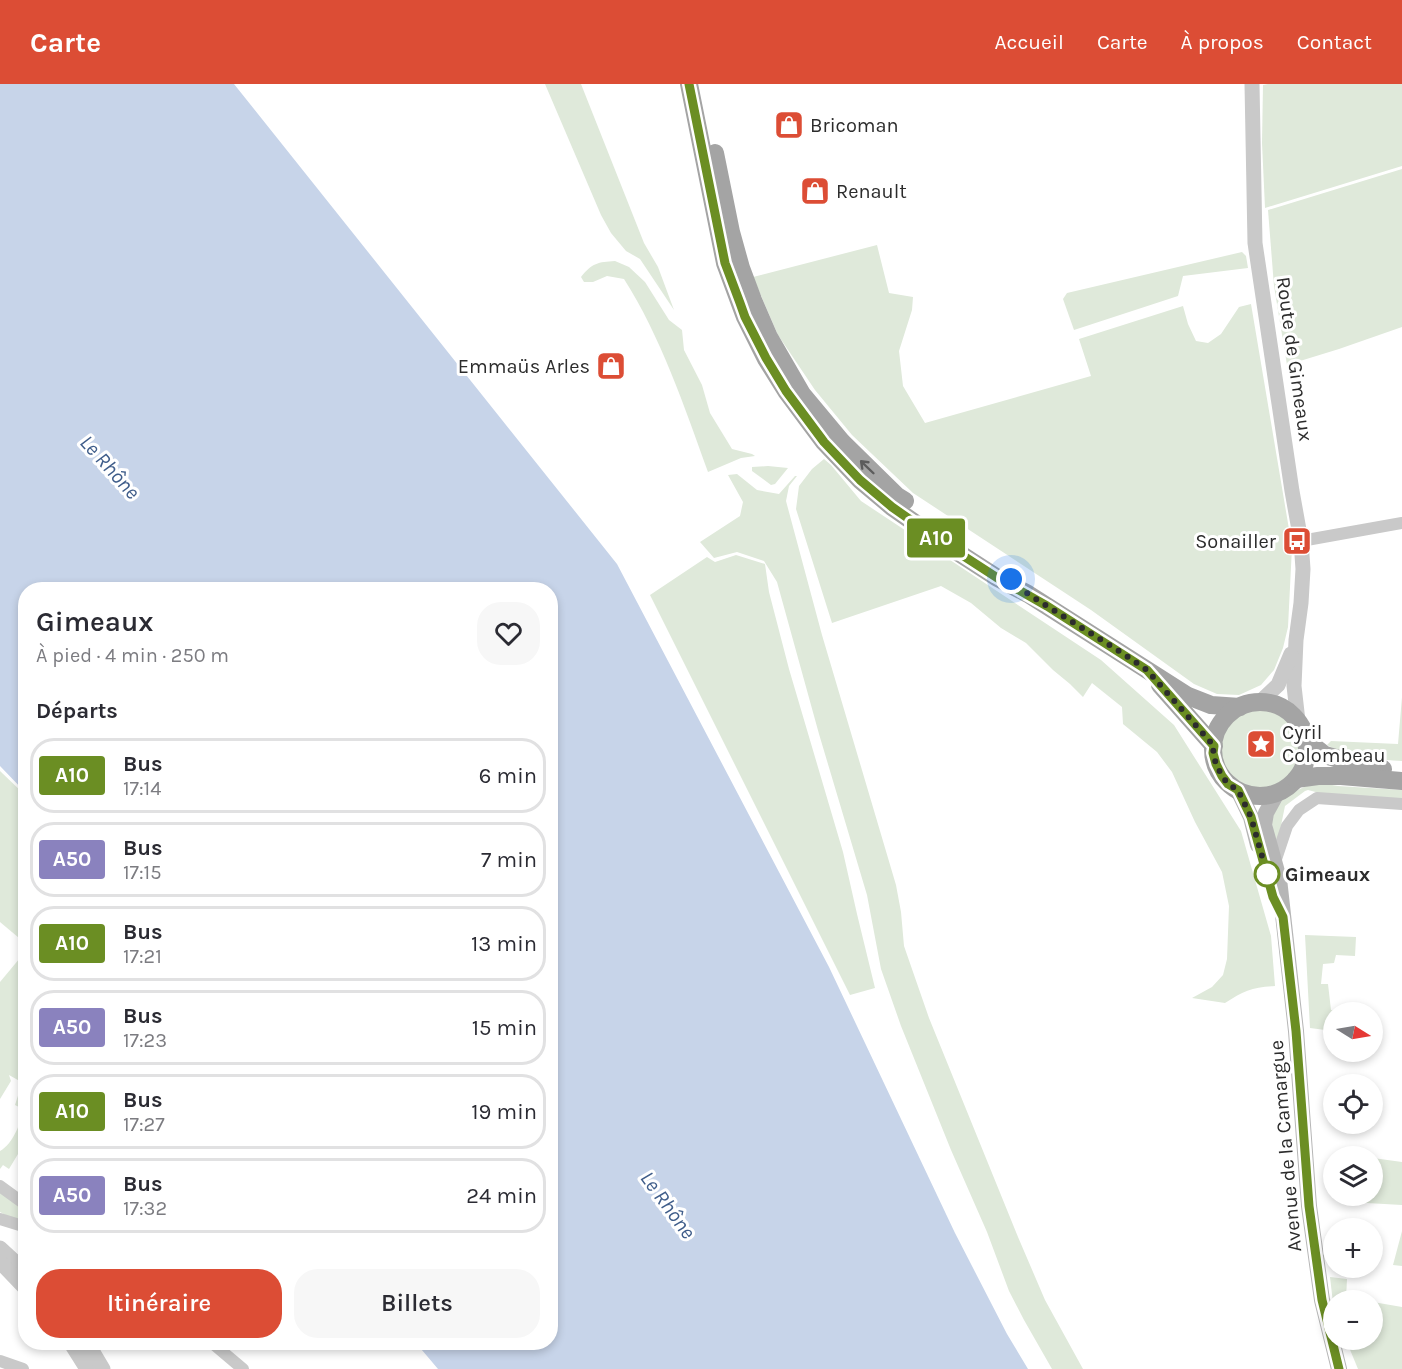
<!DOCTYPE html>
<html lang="fr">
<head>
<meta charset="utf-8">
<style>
  body { margin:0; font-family:Karla,sans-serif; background:#f7f7f7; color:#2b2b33; height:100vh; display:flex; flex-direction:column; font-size:22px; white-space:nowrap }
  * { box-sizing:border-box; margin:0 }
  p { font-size:20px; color:#7c7c81 }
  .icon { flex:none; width:33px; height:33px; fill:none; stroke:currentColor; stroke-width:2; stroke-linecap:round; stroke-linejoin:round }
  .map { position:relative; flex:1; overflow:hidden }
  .details { position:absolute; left:18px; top:498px; width:540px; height:768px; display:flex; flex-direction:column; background:#fff; border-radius:24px; box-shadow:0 3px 9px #0003 }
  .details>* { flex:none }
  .badge { padding:0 12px; border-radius:4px; font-size:21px; line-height:39px }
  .needle { width:39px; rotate:101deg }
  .controls { position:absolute; left:1323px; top:918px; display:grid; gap:12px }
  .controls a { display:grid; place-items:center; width:60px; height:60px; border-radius:50%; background:#fff; box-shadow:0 3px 9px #0003; font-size:30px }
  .you { position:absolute; width:30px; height:30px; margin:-15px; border:4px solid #fff; border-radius:50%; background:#1a73e8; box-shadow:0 0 0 9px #1a73e833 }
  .map>.badge { position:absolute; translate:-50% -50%; box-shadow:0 0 0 3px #fff }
  h2 { padding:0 18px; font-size:22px; line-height:54px }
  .round { display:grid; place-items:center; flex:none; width:63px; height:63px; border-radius:24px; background:#f7f7f7 }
  .summary { display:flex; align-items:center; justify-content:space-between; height:102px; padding:0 18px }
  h1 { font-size:28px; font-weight:600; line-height:45px }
  .primary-button { display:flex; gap:12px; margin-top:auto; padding:12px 18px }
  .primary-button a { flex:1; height:69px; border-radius:24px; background:#dc4d35; color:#fff; font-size:24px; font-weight:600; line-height:69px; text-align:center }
  .primary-button a+a { background:#f7f7f7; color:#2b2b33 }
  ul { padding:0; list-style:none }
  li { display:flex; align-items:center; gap:18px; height:75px; margin:0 12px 9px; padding:0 6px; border:3px solid #e1e1e2; border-radius:24px }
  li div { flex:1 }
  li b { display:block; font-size:22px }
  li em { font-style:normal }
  li .badge { min-width:66px; font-weight:700; text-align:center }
  header { display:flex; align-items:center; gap:36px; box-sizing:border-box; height:84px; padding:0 30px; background:#dc4d35; color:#fff }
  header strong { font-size:28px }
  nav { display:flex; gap:33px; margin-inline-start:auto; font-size:21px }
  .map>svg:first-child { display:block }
  .green { fill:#dfe9da }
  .water { fill:#c7d4e9 }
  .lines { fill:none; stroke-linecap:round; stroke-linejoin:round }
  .minor { stroke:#c9c9c9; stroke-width:12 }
  .tertiary { stroke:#c9c9c9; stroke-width:15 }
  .secondary { stroke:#b6b6b6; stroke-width:16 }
  .primary { stroke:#a4a4a4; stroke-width:18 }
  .oneway { stroke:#5c5c5c }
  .line-casing { stroke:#fff; stroke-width:14 }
  .line { stroke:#6b8e23; stroke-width:9 }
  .walk { stroke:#2c2c2c; stroke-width:6; stroke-dasharray:0 10.8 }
  .stop-dot { fill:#fff; stroke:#6b8e23; stroke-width:3 }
  .labels { text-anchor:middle; stroke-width:6; stroke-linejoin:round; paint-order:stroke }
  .poi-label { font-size:20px; fill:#2c2c2c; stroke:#fff; text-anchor:start }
  .street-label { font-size:20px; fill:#2c2c2c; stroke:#fff }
  .stop-label { font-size:20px; font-weight:bold; fill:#2c2c2c; stroke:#fff; text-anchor:start }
  .water-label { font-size:21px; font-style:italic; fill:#3f5d8a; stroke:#fff }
</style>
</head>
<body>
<header>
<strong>Carte</strong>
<nav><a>Accueil</a><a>Carte</a><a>À propos</a><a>Contact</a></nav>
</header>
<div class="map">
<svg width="1402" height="1285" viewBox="0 0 1402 1285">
  <rect width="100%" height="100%" fill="#fff"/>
  <g class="green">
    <path d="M545,0H581L644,159L658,183L674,226L640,175L626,167L611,149L601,131Z"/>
    <path d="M1268,0H1402V82L1265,124L1262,59L1263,1Z"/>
    <path d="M1402,85V243L1339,265L1287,281L1274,202L1268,126Z"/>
    <path d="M877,161L889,209L913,213L912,226L899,267L903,302L925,339L1091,292L1079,255L1183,222L1188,240L1196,257L1208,259L1221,250L1239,223L1251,220L1292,463L1288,543L1283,564L1274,586L1261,601L1239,611L1217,610L1194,600L1091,526L913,409L852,351L815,306L778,251L753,193Z"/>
    <path d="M1242,168L1246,172L1248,184L1183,192L1178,212L1074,246L1063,215L1067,209Z"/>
    <path d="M615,177L629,183L645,198L669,236L682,246L684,266L702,301L710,329L732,365L752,370L755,372L741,374L708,388C685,324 660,251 624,195L607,192L593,198H584L581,193C592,179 598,178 615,177Z"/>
    <path d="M824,375L831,381L861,417L1101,576L1174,641L1241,747L1271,852L1275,902C1253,903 1243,907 1225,919L1192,914L1212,903L1223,891L1227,875L1229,822L1222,788L1195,738L1172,688L1157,668L1123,640L1122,623L1092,599L1083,613L1070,600L1053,586L1026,559L1001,544L971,519L941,502L832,539L796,425L799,402L812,385Z"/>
    <path d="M768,382L788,384L775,400L771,401L752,387V383Z"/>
    <path d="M737,390L757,406L779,410L795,392H797L789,402L786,417L822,551L896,801L901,828L904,862L929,934L1018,1153L1045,1216L1083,1285H1052L1024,1236L1009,1207L987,1148L951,1066L901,942L881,885L867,811L819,650L777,498L764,477L737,468L714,474L700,458L740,432L743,418L728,391Z"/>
    <path d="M736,471L765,480L769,508L789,585L843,768L857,830L875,904L850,911L650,511L707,473L715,478Z"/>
    <path d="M1402,613V677C1379,676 1347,672 1327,661L1331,657L1398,660Z"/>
    <circle cx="1260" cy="665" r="39"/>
    <path d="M0,687L25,711V859L0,838Z"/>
    <path d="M1320,699L1338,702L1402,706V715L1331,712L1308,706L1305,707L1285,722L1277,761C1270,739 1267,725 1289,711C1301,704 1306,701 1320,699Z"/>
    <path d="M1305,851L1356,853L1355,872L1336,871L1334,879L1323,880L1321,900H1328L1331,926L1347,928H1334L1333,947L1310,944Z"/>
    <path d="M25,868V1000L9,991L11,997L0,1015V898Z"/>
    <path d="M22,999L25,1001V1068L21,1065L9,1085L3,1081L0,1085V1067C14,1059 19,1040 25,1026L15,1021Z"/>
    <path d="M1373,1074L1402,1078V1121L1349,1118L1350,1112H1372Z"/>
    <path d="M0,1105L25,1125V1138L15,1136L0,1128Z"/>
    <path d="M1402,1147V1182L1393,1181Z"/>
    <path d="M1330,1193L1347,1195L1346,1215L1356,1216H1334L1333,1219Z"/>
    <path d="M1373,1218L1402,1223V1285H1358L1346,1256H1372Z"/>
  </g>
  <path class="water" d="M0,0H234L617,480L829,883L955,1149L1007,1250L1028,1285H438L416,1259L550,1258V506H26L25,708L0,682Z"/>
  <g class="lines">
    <g class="minor">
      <path d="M1301,457L1402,439"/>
      <path d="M1275,778L1287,742L1299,726L1317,714L1402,720"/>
      <path d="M0,1102L26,1121"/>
      <path d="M0,1135L26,1143"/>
      <path d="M211,1258L243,1285"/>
      <path d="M0,1277L23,1285"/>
    </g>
    <g class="tertiary">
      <path d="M1252,0L1255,159L1292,407L1301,457L1303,485L1301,519L1296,556L1294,602L1298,637"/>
      <path d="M1261,617L1278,601L1291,570"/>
      <path d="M0,1164L26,1188"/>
      <path d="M0,1178L26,1205"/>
      <path d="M70,1258L87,1285"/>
      <path d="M87,1258L103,1285"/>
    </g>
    <g class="secondary">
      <path d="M1238,706L1251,733L1258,761"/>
      <path d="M1277,709L1266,729L1264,741L1279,795L1296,947L1309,1122L1322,1216L1339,1285"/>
    </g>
    <g class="primary">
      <path d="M689,0L725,179L745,233L766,275L786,307L824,358L860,396L892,423L945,460L996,493L1028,510L1188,612L1211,621L1240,623"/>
      <path d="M715,69L731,148L741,184L753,216L769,253L802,310L842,358L897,412L905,417"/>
      <path d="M1160,601L1214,662"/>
      <circle cx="1260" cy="665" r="47"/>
      <path d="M1307,657L1325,671L1366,683L1383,685"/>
      <path d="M1296,695L1318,692H1341L1402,697"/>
    </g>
  </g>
  <defs><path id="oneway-shaft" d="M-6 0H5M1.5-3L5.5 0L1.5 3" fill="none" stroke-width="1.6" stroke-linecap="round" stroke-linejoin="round" transform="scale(1.5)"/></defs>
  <use class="oneway" href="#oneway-shaft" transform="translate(867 383) rotate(-136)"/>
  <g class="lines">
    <g class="line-casing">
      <path id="line" d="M689,0L725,179L740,219L745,233L766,274L786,307L824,358L860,396L892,423L945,460L996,493L1047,522L1147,586L1214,662L1213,669L1216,680L1222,692L1228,700L1238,706L1251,733L1273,813L1283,833L1296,947L1309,1122L1322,1216L1339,1285"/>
    </g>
    <use href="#line" class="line"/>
    <path class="walk" d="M1011,495L1028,510L1122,569L1147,586L1214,662L1213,669L1216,680L1222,692L1228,700L1238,706L1251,733L1267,790"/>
  </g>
  <defs>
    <g id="shop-square" transform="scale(1.5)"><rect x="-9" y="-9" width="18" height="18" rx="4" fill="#dc4d35" stroke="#fff"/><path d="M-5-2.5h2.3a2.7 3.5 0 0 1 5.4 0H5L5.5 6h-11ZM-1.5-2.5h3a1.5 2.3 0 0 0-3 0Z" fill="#fff"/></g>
    <g id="bus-square" transform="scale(1.5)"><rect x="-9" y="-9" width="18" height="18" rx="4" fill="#dc4d35" stroke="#fff"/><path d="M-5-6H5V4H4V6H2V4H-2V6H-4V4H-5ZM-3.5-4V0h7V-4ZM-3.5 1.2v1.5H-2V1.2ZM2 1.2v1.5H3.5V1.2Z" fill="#fff"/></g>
    <g id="sight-square" transform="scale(1.5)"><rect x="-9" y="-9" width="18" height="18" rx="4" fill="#dc4d35" stroke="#fff"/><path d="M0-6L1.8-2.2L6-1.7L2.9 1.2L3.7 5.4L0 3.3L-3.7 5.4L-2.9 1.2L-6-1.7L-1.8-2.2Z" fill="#fff"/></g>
  </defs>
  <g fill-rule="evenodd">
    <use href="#shop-square" x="789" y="41"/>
    <use href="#shop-square" x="815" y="107"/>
    <use href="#shop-square" x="611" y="282"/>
    <use href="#bus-square" x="1297" y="457"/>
    <use href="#sight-square" x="1261" y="660"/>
  </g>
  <circle class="stop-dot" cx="1267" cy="790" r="12"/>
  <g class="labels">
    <g class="poi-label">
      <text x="810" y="48">Bricoman</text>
      <text x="836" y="114">Renault</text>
      <text x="590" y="289" text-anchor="end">Emmaüs Arles</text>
      <text x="1276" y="464" text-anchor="end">Sonailler</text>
      <text x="1282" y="655">Cyril<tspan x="1282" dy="23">Colombeau</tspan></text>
    </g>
    <g class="street-label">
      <text transform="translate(1295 275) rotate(82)" y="7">Route de Gimeaux</text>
      <text transform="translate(1285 1062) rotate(-95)" y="7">Avenue de la Camargue</text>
    </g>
    <g class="stop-label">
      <text x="1285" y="797">Gimeaux</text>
    </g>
    <g class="water-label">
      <text transform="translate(110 383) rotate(48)" y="7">Le Rhône</text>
      <text transform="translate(668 1121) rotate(54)" y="7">Le Rhône</text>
    </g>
  </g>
</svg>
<div class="controls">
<a><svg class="needle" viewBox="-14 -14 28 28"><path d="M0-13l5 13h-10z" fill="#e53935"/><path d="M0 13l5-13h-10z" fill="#7c7c81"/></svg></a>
<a><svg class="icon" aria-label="locate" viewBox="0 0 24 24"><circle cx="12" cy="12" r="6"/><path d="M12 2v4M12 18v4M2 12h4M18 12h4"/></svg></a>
<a><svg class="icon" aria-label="layers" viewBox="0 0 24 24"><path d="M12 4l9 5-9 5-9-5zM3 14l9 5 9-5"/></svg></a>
<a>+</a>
<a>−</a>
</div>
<div class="you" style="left:1011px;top:495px"></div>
<b class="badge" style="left:936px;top:454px;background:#6b8e23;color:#fff">A10</b>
<section class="details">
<div class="summary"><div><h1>Gimeaux</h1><p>À pied · 4 min · 250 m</p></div><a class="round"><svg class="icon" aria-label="heart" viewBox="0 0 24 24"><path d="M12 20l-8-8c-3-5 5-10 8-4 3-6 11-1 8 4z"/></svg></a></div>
<h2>Départs</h2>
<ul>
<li><span class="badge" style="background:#6b8e23;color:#fff">A10</span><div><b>Bus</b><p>17:14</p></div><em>6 min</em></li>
<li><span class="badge" style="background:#8a82be;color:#fff">A50</span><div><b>Bus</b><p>17:15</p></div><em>7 min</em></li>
<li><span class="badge" style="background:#6b8e23;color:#fff">A10</span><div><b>Bus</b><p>17:21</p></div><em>13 min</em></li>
<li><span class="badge" style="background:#8a82be;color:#fff">A50</span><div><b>Bus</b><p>17:23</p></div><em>15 min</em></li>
<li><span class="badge" style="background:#6b8e23;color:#fff">A10</span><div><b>Bus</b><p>17:27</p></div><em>19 min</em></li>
<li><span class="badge" style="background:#8a82be;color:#fff">A50</span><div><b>Bus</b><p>17:32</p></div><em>24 min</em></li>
</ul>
<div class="primary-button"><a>Itinéraire</a><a>Billets</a></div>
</section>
</div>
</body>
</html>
